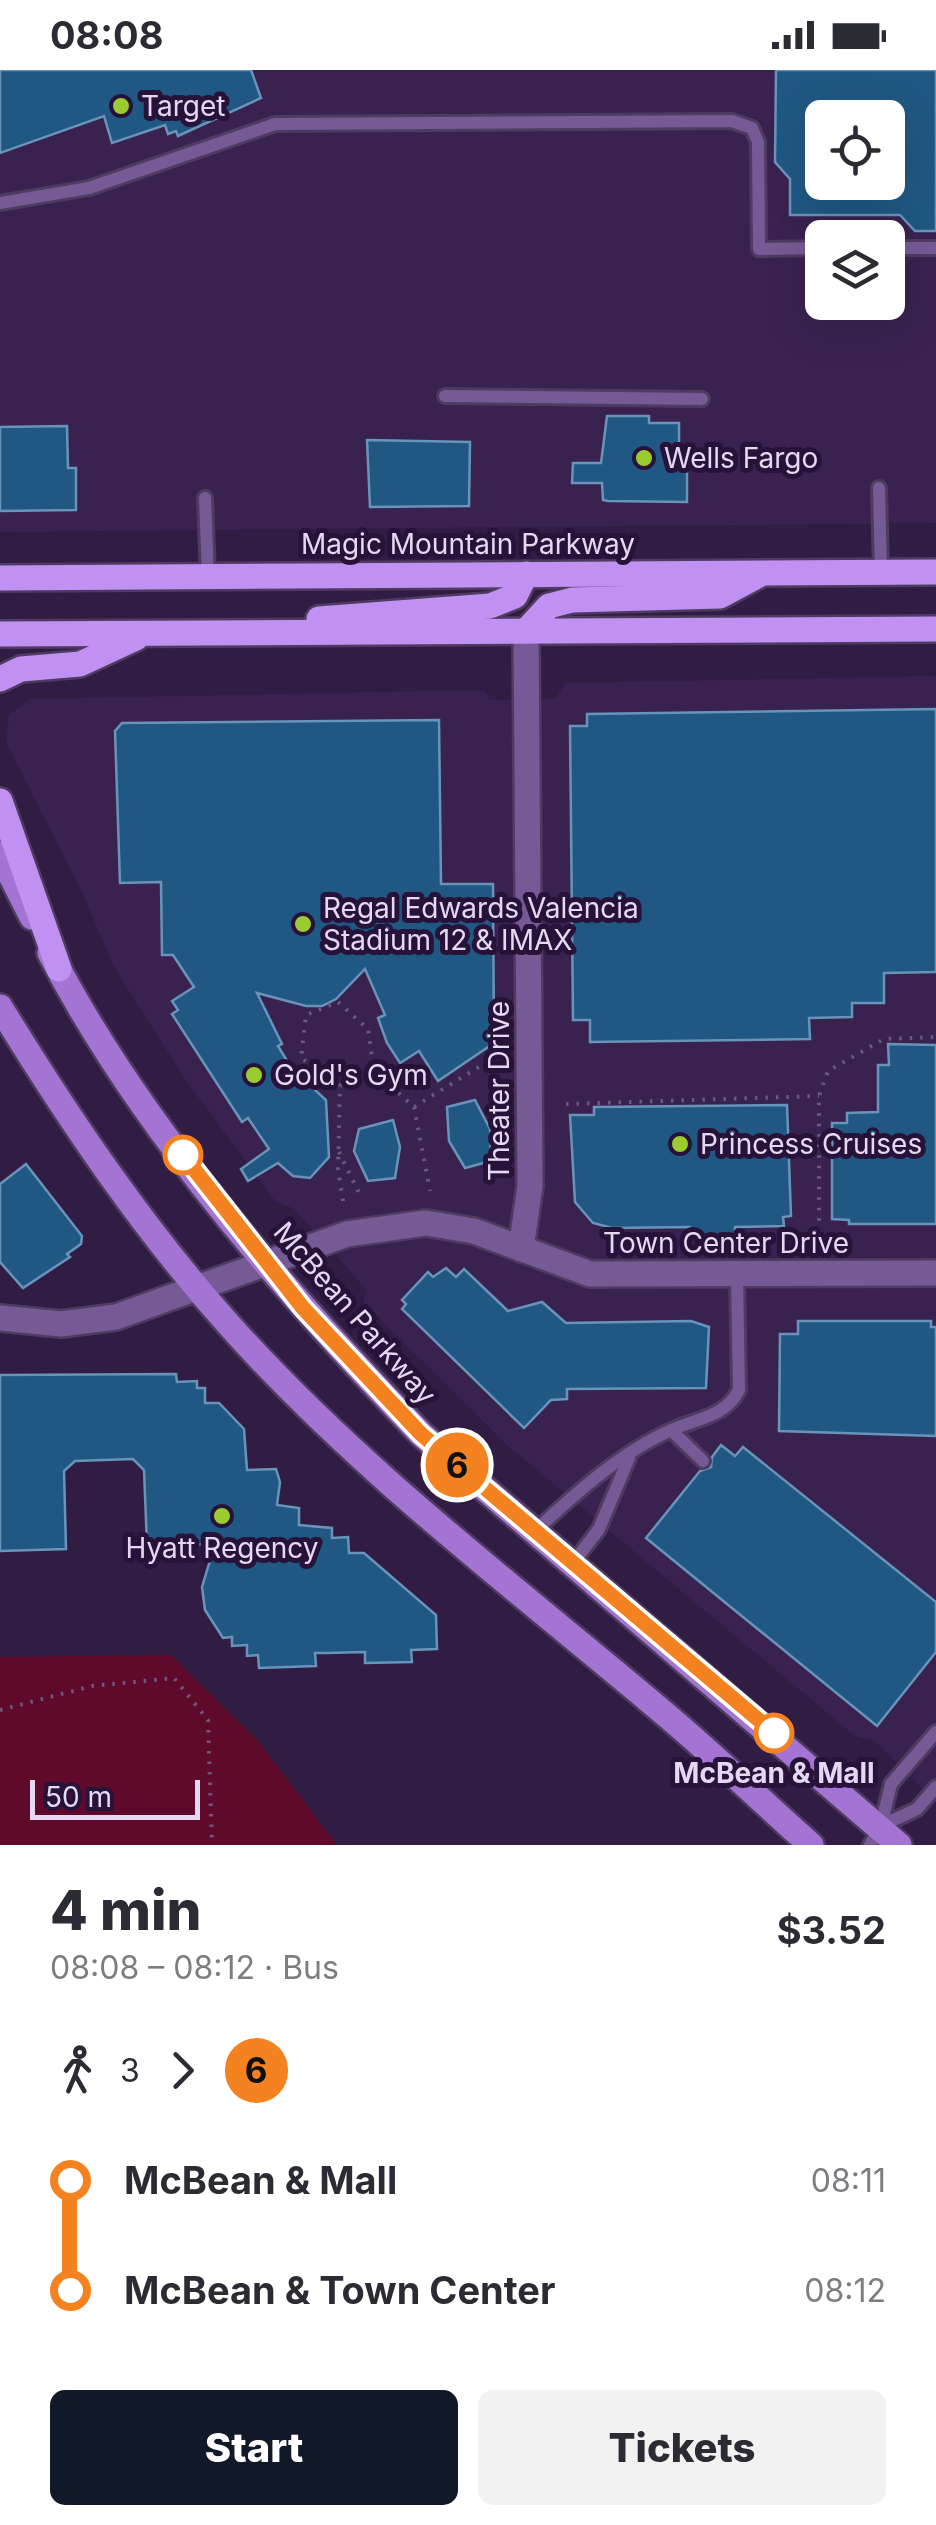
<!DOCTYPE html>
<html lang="en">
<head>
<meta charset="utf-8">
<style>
  body { margin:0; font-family:Inter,sans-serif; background:#f2f2f3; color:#2b2b33; height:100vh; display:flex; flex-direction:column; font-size:38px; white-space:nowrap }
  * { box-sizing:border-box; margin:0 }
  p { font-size:32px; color:#7c7c81 }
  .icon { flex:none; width:55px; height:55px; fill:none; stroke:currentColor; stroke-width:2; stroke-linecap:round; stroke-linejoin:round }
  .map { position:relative; height:1775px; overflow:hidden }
  .details { display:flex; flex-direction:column; background:#fff; flex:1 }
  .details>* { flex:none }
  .badge { padding:0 20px; border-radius:32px; font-size:35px; line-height:65px }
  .fabs { position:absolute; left:805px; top:30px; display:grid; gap:20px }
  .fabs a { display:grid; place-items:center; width:100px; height:100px; border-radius:15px; background:#fff; box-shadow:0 10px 40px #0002; font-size:50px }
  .scale { position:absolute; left:30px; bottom:25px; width:170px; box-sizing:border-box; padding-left:10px; border:5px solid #e4d8f2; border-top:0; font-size:28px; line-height:35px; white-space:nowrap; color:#e4d8f2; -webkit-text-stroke:8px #271339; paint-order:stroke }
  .map>.badge { position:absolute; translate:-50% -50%; box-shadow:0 0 0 5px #fff }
  .legs { display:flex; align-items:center; gap:15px; height:110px; padding:0 50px; font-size:32px }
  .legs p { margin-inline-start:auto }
  .head { display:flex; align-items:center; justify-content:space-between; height:170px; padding:0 50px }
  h1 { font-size:55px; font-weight:800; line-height:75px }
  .primary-button { display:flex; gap:20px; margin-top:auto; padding:20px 50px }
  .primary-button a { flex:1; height:115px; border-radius:15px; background:#111827; color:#fff; font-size:40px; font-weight:800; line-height:115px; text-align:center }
  .primary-button a+a { background:#f2f2f3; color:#2b2b33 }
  ul { padding:0 50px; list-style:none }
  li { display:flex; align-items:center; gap:35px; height:110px; font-size:38px }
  li i { display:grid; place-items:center; width:15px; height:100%; margin:0 12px; background:currentColor }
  li i::after { content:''; width:25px; height:25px; margin:-12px; border:8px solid; border-radius:50%; background:#fff }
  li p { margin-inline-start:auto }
  li:first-child i { background:linear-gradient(#0000 50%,currentColor 0) }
  li:last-child i { background:linear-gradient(currentColor 50%,#0000 0) }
  .status { display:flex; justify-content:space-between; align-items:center; height:70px; padding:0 50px; background:#fff; direction:ltr }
  .status svg { height:28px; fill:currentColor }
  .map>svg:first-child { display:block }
  .built { fill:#392250; fill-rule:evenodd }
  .green { fill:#600a2b }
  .building { fill:#205883; stroke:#6994b9; stroke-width:2.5; fill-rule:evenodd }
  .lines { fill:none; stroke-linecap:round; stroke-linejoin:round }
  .service-casing { stroke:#4e3b60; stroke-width:18 }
  .minor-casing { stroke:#4e3b60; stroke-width:30 }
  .secondary-casing { stroke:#4e3b60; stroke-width:30 }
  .primary-casing { stroke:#4e3b60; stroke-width:30 }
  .path { stroke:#6b597c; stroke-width:4; stroke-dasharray:2.5 8; stroke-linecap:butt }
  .service { stroke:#765a95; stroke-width:12 }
  .minor { stroke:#765a95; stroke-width:25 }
  .secondary { stroke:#a374d3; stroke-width:25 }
  .primary { stroke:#c091f3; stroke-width:25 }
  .line-1-casing { stroke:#fff; stroke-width:22 }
  .line-1 { stroke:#f58220; stroke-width:15 }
  .poi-dot { fill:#9cca31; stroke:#271339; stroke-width:4 }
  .stop-1-dot { fill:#fff; stroke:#f58220; stroke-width:5 }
  .labels { text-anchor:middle; stroke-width:10; stroke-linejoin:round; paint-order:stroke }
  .poi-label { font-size:28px; fill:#e4d8f2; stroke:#271339; text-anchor:start }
  .street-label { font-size:28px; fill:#e4d8f2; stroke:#271339 }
  .stop-label { font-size:28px; font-weight:bold; fill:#e4d8f2; stroke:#271339 }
</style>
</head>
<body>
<div class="status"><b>08:08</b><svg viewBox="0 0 49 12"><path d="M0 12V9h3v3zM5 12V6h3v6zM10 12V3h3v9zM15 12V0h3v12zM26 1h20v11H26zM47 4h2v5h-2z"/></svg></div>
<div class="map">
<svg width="936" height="1775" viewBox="0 0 936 1775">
  <rect width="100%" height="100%" fill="#311d44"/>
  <g class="built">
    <path d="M0,0H936V453L0,462ZM822,48H888V112H822ZM822,168H888V232H822Z"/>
    <path d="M936,606V1732L875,1671L855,1666L507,1375L363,1232L366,1219L293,1138L276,1132L187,1012L114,897L83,824L6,672L9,645L30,629L484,620L490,630L556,629L565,613Z"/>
  </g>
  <path class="green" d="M171,1585L258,1671L337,1775H0V1587Z"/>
  <g class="building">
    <path d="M0,0H251L261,28L178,66L176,61L168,64L165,55L112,73L104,46L0,83Z"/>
    <path d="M776,0H936V161H915L900,145H790V109L775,92ZM822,48H888V112H822Z"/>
    <path d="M607,346H649V353H679V383H687V432L608,431L603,430L602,413H572L573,393H601Z"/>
    <path d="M67,356L68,398H76V440L0,441V357Z"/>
    <path d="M367,370L470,372L469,436L370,437Z"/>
    <path d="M936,639V902L884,903V933H852V947L809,948L810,969L590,972V950H573L570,656H587V644Z"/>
    <path d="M439,650L441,814H493L494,973L438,1011L419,981L400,993L387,973L378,948L385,945L365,899L336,929L322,936H306L257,923L282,974L278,976L298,1009L301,1007L326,1030L329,1087L310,1108L293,1106L278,1093L248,1111L241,1099L269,1079L248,1048L242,1052L172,944L178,940L172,931L194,917L173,885H162L161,812L120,813L115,661L122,653Z"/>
    <path d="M888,974L936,975V1154H849V1150L832,1149V1053H847V1043L878,1042V995H889Z"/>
    <path d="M475,1030L490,1059L491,1091L465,1098L449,1071L447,1037Z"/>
    <path d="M787,1035L791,1146L783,1147L784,1156L735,1157V1165L690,1166V1157L612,1158L593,1153L575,1132L570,1045H594V1037Z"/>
    <path d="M393,1050L400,1077L395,1108L368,1111L354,1081L359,1059Z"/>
    <path d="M26,1094L82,1166L81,1174L67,1184L70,1187L23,1218L0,1192V1114Z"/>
    <path d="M446,1198L456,1207L464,1199L508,1241L542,1232L566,1253L691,1251L709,1257L706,1318L567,1319V1329L551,1330L524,1358L402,1239L406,1234L402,1230L428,1202L433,1207Z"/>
    <path d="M798,1251H931V1257H936V1366L779,1361L780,1264H798Z"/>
    <path d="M176,1304L177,1312L197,1311V1318H205V1333H219L244,1359L247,1400L276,1399L280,1412L277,1435L299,1438V1455L332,1458V1468L348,1467L349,1483H364L436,1545L437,1579L411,1580L412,1592L365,1593V1582L327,1583H315L316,1596L259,1598L258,1585L247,1586V1575L232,1576V1567L223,1568L205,1540L202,1517L215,1474L147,1476L144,1400L133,1389L75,1391L64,1401L66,1479L0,1481V1305Z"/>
    <path d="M721,1375L735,1386L743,1377L936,1532V1582L877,1656L646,1468L700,1401L711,1397L712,1387Z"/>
  </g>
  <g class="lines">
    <g class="service-casing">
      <g id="service">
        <path d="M0,133L89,118L275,54L732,51L752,58L758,72L759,179L822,178"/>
        <path d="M888,178H936"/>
        <path d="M445,326L702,329"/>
        <path d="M879,418L881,503"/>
        <path d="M205,428L208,506"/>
        <path d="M671,1360L703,1391"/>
        <path d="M535,1461C575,1424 623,1380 674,1359C699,1348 726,1346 739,1320L737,1205"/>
        <path d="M573,1493L599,1459L629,1388"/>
        <path d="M881,1756L917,1739L936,1717"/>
        <path d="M870,1775L881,1756L891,1714L936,1662"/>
      </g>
    </g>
    <g class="minor-casing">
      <g id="minor">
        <path d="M521,1179L530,1116L526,561"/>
        <path d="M0,1248L61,1254L116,1247L347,1164L426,1153L474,1161L590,1204L936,1203"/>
      </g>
    </g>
    <g class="secondary-casing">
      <g id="secondary">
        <path d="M0,784L32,847"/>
        <path d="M50,883C139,1056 287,1224 421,1364L899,1775"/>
        <path d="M0,937C68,1048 143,1159 230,1256C358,1399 512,1515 659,1639C711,1682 760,1730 811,1775"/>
      </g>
    </g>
    <g class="primary-casing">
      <g id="primary">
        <path d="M0,508L936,502"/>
        <path d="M319,549L490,536L515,526L526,504"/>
        <path d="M526,561L549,536L572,530L720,526L759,505"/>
        <path d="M0,564L936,559"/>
        <path d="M0,609L21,599L80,594L136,568"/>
        <path d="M0,731L59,899"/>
      </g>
    </g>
    <g class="path">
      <path d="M340,1016L372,1002"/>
      <path d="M566,1034L819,1026"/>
      <path d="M414,1037L430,1121"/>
      <path d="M339,1082L361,1127"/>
      <path d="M343,1131L338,1099L340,1016L301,988L306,945L338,932L368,959L374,1001L414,1037L490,990"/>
      <path d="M814,1171L819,1154V1026L828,1001L884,969L936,967"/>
      <path d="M0,1640L92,1616L174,1608L208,1650L212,1775"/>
    </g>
    <use href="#service" class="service"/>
    <use href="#minor" class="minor"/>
    <use href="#secondary" class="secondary"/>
    <use href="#primary" class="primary"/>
  </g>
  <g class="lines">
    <g class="line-1-casing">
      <path id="line-1" d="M183,1085L303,1238L421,1364L774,1663"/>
    </g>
    <use href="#line-1" class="line-1"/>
  </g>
  <g class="poi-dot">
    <circle cx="121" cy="36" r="10"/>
    <circle cx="644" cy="388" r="10"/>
    <circle cx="303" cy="854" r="10"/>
    <circle cx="254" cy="1005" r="10"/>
    <circle cx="680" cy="1074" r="10"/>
    <circle cx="222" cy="1446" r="10"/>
  </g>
  <g class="stop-1-dot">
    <circle cx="183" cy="1085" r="18"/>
    <circle cx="774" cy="1663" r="18"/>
  </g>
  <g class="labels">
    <g class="poi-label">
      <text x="141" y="46">Target</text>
      <text x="664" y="398">Wells Fargo</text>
      <text x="323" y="848">Regal Edwards Valencia<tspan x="323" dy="32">Stadium 12 &amp; IMAX</tspan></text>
      <text x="274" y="1015">Gold's Gym</text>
      <text x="700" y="1084">Princess Cruises</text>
      <text x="222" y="1488" text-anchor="middle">Hyatt Regency</text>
    </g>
    <g class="street-label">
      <text x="468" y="484">Magic Mountain Parkway</text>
      <text transform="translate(499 1021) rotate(-90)" y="10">Theater Drive</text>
      <text x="726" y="1183">Town Center Drive</text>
      <text transform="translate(355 1243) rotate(49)" y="10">McBean Parkway</text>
    </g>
    <g class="stop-label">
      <text x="774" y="1713">McBean &amp; Mall</text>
    </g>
  </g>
</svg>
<div class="fabs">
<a><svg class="icon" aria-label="locate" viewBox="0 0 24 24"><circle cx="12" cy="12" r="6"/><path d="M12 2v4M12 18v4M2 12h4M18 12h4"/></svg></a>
<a><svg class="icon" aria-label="layers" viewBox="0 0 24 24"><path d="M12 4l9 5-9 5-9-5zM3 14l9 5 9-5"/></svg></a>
</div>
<div class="scale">50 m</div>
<b class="badge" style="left:457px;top:1395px;background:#f58220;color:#111">6</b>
</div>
<section class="details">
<div class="head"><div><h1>4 min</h1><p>08:08 – 08:12 · Bus</p></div><b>$3.52</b></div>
<div class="legs"><svg class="icon" aria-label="walk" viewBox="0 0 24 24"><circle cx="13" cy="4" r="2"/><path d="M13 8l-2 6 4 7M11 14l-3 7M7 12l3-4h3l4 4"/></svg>3<svg class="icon" aria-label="forward" viewBox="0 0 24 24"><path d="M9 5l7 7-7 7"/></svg><b class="badge" style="background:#f58220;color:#111">6</b></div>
<ul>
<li><i style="color:#f58220"></i><b>McBean &amp; Mall</b><p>08:11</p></li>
<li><i style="color:#f58220"></i><b>McBean &amp; Town Center</b><p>08:12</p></li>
</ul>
<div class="primary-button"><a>Start</a><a>Tickets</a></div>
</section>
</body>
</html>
